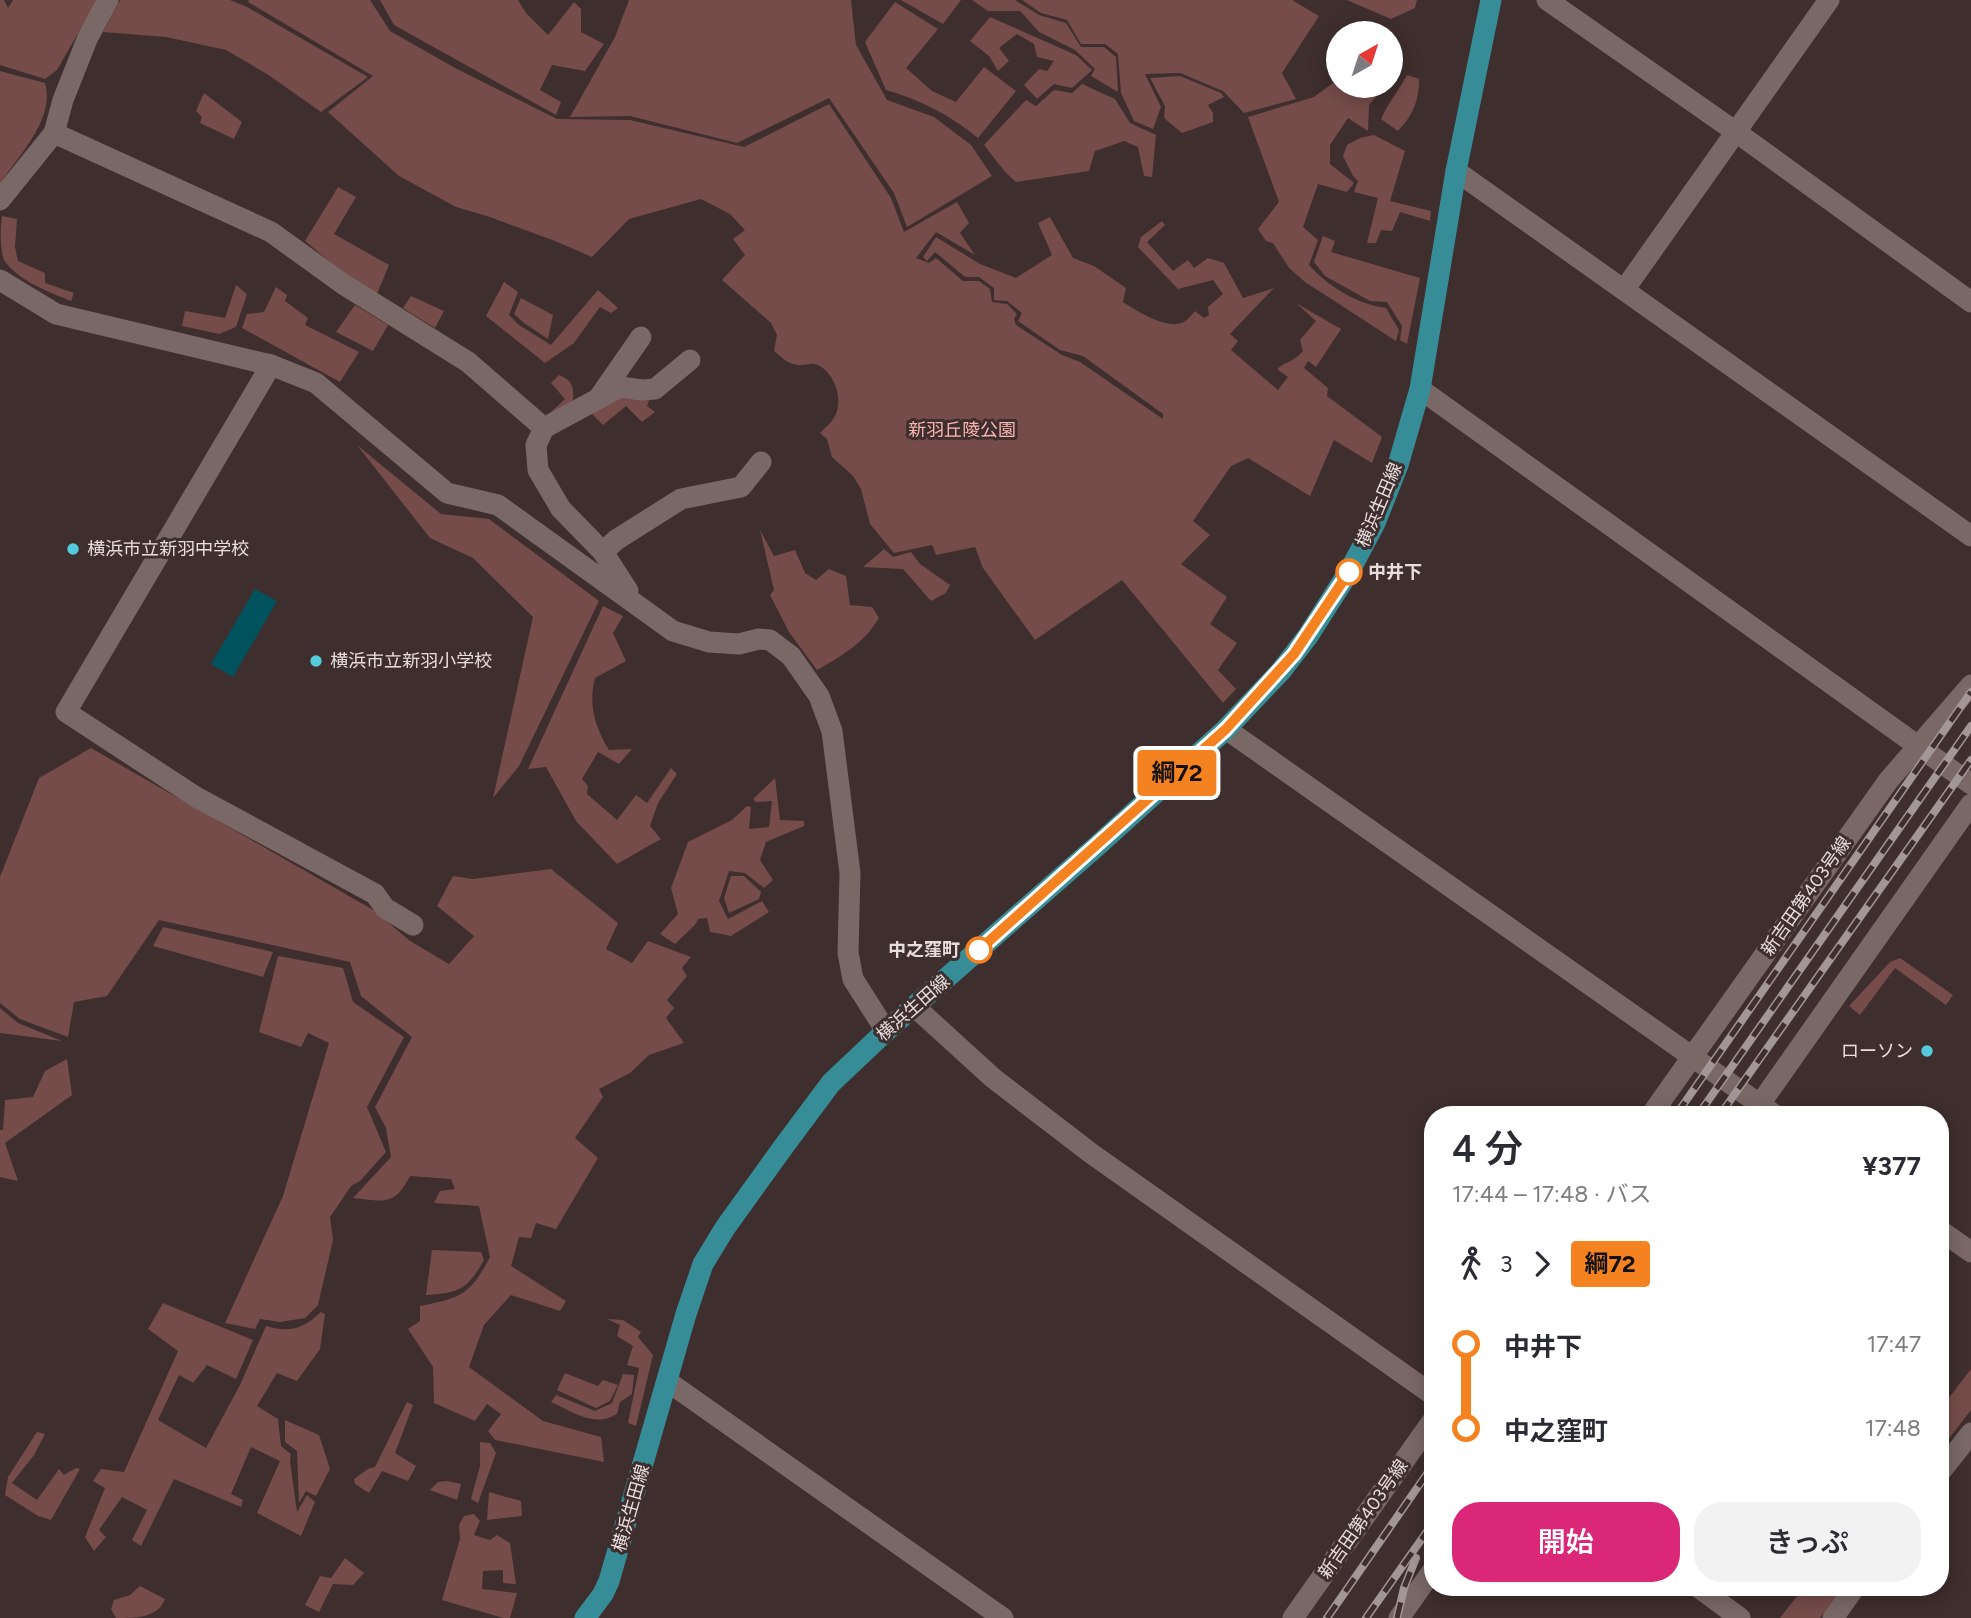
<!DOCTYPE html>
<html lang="ja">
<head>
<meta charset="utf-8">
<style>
  body { margin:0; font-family:Figtree,"Noto Sans JP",sans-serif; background:#f2f2f3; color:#2b2b33; height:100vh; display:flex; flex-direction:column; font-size:26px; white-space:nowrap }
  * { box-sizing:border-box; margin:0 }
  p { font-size:23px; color:#7c7c81 }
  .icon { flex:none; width:38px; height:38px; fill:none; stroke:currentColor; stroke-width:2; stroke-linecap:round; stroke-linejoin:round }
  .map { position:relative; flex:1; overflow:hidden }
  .side { position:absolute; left:1424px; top:1106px; width:525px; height:490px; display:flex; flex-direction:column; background:#fff; border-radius:28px; box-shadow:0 4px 18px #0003 }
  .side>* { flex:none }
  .badge { padding:0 14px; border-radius:5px; font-size:24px; line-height:46px }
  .needle { width:46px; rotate:39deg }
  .controls { position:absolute; left:1326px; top:21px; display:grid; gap:14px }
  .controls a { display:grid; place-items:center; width:77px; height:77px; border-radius:50%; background:#fff; box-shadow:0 4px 18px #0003; font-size:35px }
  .map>.badge { position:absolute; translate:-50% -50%; box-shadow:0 0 0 4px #fff }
  .legs { display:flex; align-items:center; gap:10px; height:77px; padding:0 28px; font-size:23px }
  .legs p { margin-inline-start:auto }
  .headline { display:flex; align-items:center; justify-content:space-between; height:119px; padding:0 28px }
  h1 { font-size:38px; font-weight:600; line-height:52px }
  .button { display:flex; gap:14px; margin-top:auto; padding:14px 28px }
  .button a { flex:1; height:80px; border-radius:28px; background:#db2777; color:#fff; font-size:28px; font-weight:600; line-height:80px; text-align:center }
  .button a+a { background:#f2f2f3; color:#2b2b33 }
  ul { padding:0 28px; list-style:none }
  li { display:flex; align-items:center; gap:24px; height:84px; font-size:26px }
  li i { display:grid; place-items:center; width:10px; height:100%; margin:0 9px; background:currentColor }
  li i::after { content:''; width:18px; height:18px; margin:-9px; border:5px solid; border-radius:50%; background:#fff }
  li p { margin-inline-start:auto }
  li:first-child i { background:linear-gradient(#0000 50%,currentColor 0) }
  li:last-child i { background:linear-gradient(currentColor 50%,#0000 0) }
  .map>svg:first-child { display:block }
  .green { fill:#754c4a }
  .water { fill:#00535d }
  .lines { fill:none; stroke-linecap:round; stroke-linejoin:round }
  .minor { stroke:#7a6867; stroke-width:21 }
  .major { stroke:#378d97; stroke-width:21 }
  .rail-casing { stroke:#a39696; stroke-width:8 }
  .rail { stroke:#3e2e2d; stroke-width:5; stroke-dasharray:16; stroke-linecap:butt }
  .line-1-casing { stroke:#fff; stroke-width:16 }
  .line-1 { stroke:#f58220; stroke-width:10 }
  .poi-dot { fill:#53cbdc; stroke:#3e2e2d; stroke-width:2.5 }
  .stop-1-dot { fill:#fff; stroke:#f58220; stroke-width:3.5 }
  .labels { text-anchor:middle; stroke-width:6; stroke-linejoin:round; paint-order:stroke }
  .park-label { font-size:18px; fill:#fab5b1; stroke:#3e2e2d }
  .street-label { font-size:18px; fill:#e8dddd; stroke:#3e2e2d }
  .poi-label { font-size:18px; fill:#e8dddd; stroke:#3e2e2d; text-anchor:start }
  .stop-label { font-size:18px; font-weight:bold; fill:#e8dddd; stroke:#3e2e2d; text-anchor:start }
</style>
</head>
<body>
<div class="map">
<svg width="1971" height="1618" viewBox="0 0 1971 1618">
  <rect width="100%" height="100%" fill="#3e2e2d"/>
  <g class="green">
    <path d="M0,0H4L8,8L13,0H97L57,70L45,79L0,65Z"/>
    <path d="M120,0H230L247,7L368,77L321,112L267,74L226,50L166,37L103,32Z"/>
    <path d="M249,0H370L390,31L455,68L557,119L630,120L744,147L829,104L891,198L904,232L957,202L969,223L960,233L975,255L936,232L916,258L929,263L936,258L963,281H979L990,289L992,302L1007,304L1017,314L1014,319L1016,325L1062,355L1080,362L1163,419V414L1083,356L1060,350L1018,321L1022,313L1007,301L994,300V288L979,277H965L935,252L927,261L923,257L936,237L980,264L1016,278L1052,255L1038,223L1050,217L1073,258L1094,266L1126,288L1123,302C1137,311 1161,326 1177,324C1186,323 1190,317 1195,311L1204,318L1209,315L1208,307L1223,294L1213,280L1178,289L1138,247L1141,237L1162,221L1165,225L1147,242L1173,271L1188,260L1194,268L1208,258L1224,263L1243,298L1274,288L1230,334L1238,341L1231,350L1278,390L1288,377L1277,369C1286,361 1294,362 1303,351L1300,340L1316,321L1296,303L1341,329L1316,367L1308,361L1304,368L1328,388L1327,396L1382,437L1372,463L1334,440L1310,496L1248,458L1231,466L1193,521L1210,535L1181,564L1227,597L1210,624L1237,643L1218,670L1236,689L1223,703L1122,580L1035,640L983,568L975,547L936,555L932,545L894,553L870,524L861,489L853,476L832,457L827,439L820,433C825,428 832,422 835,416C844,399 834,370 815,364C809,363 803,366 798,365C788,364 781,357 774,351L777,335L771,323L722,280L745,255L733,239L745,230L730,214L701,199L629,219L592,257L555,241L487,216L456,207L399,176L328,112L373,76L248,2Z"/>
    <path d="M380,0H518L526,13L548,35L574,2L581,9V32L604,44L585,71L552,65L540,90L561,102L556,115L394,25Z"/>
    <path d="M629,0H851L856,45L887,100L934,117L971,145L992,176L907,227L894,193L829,98L737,143L630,116L570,117L615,37Z"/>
    <path d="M901,0H961L943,24Z"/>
    <path d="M972,0H1015L1039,15L1066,23L1081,47H1104L1116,57L1118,92L1091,76L1095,69L1075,50L1039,32L1020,11H988Z"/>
    <path d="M1022,0H1292L1319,16L1282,73L1296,99L1244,113L1223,91L1180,73L1145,74L1161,107L1153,129L1134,121L1121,93L1118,54L1105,44H1081L1067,20L1041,13Z"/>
    <path d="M1347,0H1417L1415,8L1391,19Z"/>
    <path d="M895,2L938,29L906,68L932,91L956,102L984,67L1016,91L978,138C950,115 921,100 886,90L865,42Z"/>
    <path d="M990,17L1076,55L1092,70L1072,88L1054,84L1037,99L1024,85L1039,69L1047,71L1054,61L1037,57L1034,44L1017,34L999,48L1009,61L998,71L989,56L970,41Z"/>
    <path d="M0,71L45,83C56,118 18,156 0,184Z"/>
    <path d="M1407,75L1419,79C1419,101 1413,115 1398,131L1381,119C1388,103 1399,90 1407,75Z"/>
    <path d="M1180,76L1221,93L1224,97L1208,105L1213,113V122L1182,133L1164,118L1165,106L1150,78Z"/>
    <path d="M1333,83L1339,84V86L1385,87L1369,105L1368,131L1348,118L1330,145V164L1354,183L1347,192L1318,184L1303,227L1318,240L1309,265C1329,287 1357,304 1386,308L1399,330L1396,341L1305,282L1289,268L1273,243L1266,241L1258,229L1279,202L1248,117L1314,97Z"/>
    <path d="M1082,84L1115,99L1130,123L1156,135L1152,177L1144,176L1138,147L1124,141L1095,151L1089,171L1016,182L1005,172L984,145L1026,100L1036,106L1054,90L1072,93Z"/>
    <path d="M204,93L242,122L234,139L200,123L202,117L196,111Z"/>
    <path d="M1374,135L1405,151L1390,201L1431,211L1430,221L1400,212L1392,231L1381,230L1376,243H1367L1378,198L1354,192L1358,181L1353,176L1343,156L1347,145L1360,138Z"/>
    <path d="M338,187L356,197L334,234L389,265L377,294L346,275L305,241Z"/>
    <path d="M2,216L17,219L15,247L18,261L45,273V283L74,293L71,301C49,292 18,281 4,260C0,249 0,229 2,216Z"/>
    <path d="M1323,236L1335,241L1331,252L1420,278L1407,344L1400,340L1402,326L1387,302L1370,301L1325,276L1314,262Z"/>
    <path d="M504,282L518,292L509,315L519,325L551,345L598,290L618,308L611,313L600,307L574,343L545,363L486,316Z"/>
    <path d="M236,285L247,294L236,327L219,334L182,326L185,311L225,318Z"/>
    <path d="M276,287L287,295L285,301L308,318L305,325L359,352L340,382L242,328L247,314L264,312Z"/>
    <path d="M411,296L444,311L435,328L403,308Z"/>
    <path d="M521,298L553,315L548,339L524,323L514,314Z"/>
    <path d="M355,305L388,325L373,351L336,332Z"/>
    <path d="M559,375C572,380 574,386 573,400L553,418L549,414L565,399L551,383Z"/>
    <path d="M621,392L651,395L647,406L655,412L642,422L626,406L603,425L592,414Z"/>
    <path d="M357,445L441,514L489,519L599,601L519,766L493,798L533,617L473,558L430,538Z"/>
    <path d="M760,530L774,556L795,550L805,573L816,580L829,569L846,576L850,605L872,607L879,618C864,643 842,656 817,670L789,632L770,595L774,590Z"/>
    <path d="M884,549L893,557L911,552L920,564L950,585L946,593L931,601L903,569L863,567Z"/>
    <path d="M603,606L623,616L613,633L626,661L595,678C588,705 595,727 609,750L632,749L619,764L598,752L582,779L588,786L587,794L617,820L636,795L647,803L671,768L677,774L658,803L650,826L661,839L617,864L576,821L546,767L528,769Z"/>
    <path d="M91,748L375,911L410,941L449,964L474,936L437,906L453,876L473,879L551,869L618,923L606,949L632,963L648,941L691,957L682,968L687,976L667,1000L674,1008L666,1018L684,1043L649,1055L630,1073L599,1089L603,1097L575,1138L598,1158L556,1229L536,1223L531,1238L519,1237L511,1266L566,1301L560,1311L511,1295L484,1325L469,1367L543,1421L601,1437L604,1462L495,1440L488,1431L501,1414L487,1404L475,1421L434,1403L433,1367L408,1329L420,1321V1306C461,1298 470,1295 490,1257L479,1206L434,1203L440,1191L455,1189L451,1179L410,1176C394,1207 384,1201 353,1198L391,1157L386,1128L375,1107L412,1037L361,996L350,962L159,920L107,996L74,1002L68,1037L20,1019L0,1003V877L39,778Z"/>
    <path d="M775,778L780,820L804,821V826L766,842L760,860L773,880L764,888L745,873L729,871L719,901L728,919L762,901L769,912L731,936L710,932L707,918L698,919L695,925L675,944L660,934L678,914L671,888L688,842L732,820L747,806L751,807L749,829L769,827L772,801L756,802L753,799Z"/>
    <path d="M731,876H744L761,892L759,899L729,913L724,898Z"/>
    <path d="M163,927L273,952L263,977L153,946Z"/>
    <path d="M278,956L343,968L353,1002L404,1037L367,1107L386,1152L360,1181L351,1186L330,1217L333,1240L318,1305L305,1318L280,1322L260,1319L255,1329L225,1323L283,1196L329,1043L308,1033L301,1047L259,1032Z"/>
    <path d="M1900,958L1953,995L1946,1005L1895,968L1860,1015L1849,1006L1890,962Z"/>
    <path d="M0,1008L18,1023L62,1041L0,1033Z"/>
    <path d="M67,1059L72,1095L5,1143L18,1181L0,1177V1130H3L5,1100L33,1097L45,1071Z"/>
    <path d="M432,1250L481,1252L484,1260C467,1290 459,1293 426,1295Z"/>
    <path d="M163,1303L253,1340L236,1379L207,1365L193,1383L179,1375L158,1420L206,1448L240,1385L266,1326C290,1333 303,1329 321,1312L325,1314L320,1349L297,1381L277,1373L257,1406L278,1419L281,1446L291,1454L290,1461L297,1512L307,1495L315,1502L301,1536L257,1513L280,1461L251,1447L231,1494L243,1500L241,1507L174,1479L141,1546L132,1540L147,1510L122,1497L99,1530L106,1537L94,1551L85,1537L105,1488L93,1481L101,1469L124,1472L178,1351L148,1329Z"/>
    <path d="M607,1319L623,1320L641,1332L638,1337L653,1355L636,1426L628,1423L639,1368L627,1365L633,1346L617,1336L620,1325Z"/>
    <path d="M1971,1369V1410L1941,1449V1408Z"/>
    <path d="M565,1373L598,1386L603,1380L618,1385L610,1401L596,1408L557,1390Z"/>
    <path d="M623,1374L634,1375L632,1394L620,1402L617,1414C593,1428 574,1412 551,1402L556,1395L595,1411L612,1403Z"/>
    <path d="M407,1402L413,1405L395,1453L416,1466L408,1481L382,1471L369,1493L355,1484L354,1479L368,1469L375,1467Z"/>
    <path d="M285,1420L319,1435L330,1469L316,1496L306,1491L299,1503L297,1451L285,1442Z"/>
    <path d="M37,1432L45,1434L34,1455L12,1483L37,1500L59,1469L64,1475L76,1468L80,1469L51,1520L38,1516L5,1495L8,1477Z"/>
    <path d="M480,1442L490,1443L496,1453L478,1503L471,1499L480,1466Z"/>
    <path d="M447,1481L461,1484L457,1500L430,1490L438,1482Z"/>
    <path d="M489,1492L521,1501L522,1516L487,1520Z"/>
    <path d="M474,1514L480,1521L474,1535L490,1540L497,1535L510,1543L516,1584L503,1583V1570L483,1571L482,1589L517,1593L510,1618H503L442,1600L460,1539L459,1525L464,1516Z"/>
    <path d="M345,1558L364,1573L353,1585L333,1584L319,1612L305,1605L320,1576L331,1578Z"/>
    <path d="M140,1586L165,1599C158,1618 136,1618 116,1618L111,1609L114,1600L130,1595Z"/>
    <path d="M1804,1587H1842L1820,1618H1780Z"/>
  </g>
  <path class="water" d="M255,589L277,601L233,677L211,664Z"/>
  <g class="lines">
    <g class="minor">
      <path d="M1547,0L1736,132L1971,302"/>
      <path d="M54,133L271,232L343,284L468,362L544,428L536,445L538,470L561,509L603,552L628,591"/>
      <path d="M1456,171L1971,536"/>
      <path d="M0,200L54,133L63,100L88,37L108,0"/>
      <path d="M0,280L56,314L271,365L316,383L447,493L498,505L673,631L709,642L739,644L759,639L770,640L791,656L819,696L832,731L850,873L848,953L853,979L886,1031"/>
      <path d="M1624,290L1829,0"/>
      <path d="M271,365L66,712L196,797L375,894L385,908L413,925"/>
      <path d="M1420,389L1971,784"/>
      <path d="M600,396L641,337"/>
      <path d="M544,428L620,387L642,390L655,389L690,360"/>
      <path d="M603,552L616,540L681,499L741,487L761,462"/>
      <path d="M1226,729L1775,1115"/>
      <path d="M915,1007L993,1078L1092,1154L1433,1395"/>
      <path d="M1753,1114L1971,804"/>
      <path d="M1651,1115L1888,781L1971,685"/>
      <path d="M1941,1231L1971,1252"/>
      <path d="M667,1381L1003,1618"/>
      <path d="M1941,1471L1971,1433"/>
      <path d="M1698,1587L1740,1618"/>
      <path d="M1293,1618L1433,1420"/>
      <path d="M1399,1618L1433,1570"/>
      <path d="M1833,1618L1855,1587"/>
    </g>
    <path class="major" d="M585,1618L603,1594L609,1581L686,1314L703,1264L725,1228L784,1146L831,1083L886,1031L1097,846L1226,729L1281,671L1308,636L1350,570L1375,523L1398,465L1420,389L1456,171L1491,0"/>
    <g class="rail-casing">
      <g id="rail">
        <path d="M1676,1115L1971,692"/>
        <path d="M1698,1115L1971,726"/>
        <path d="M1720,1115L1971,760"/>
        <path d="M1327,1618L1433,1465"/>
        <path d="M1366,1618L1433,1523"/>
        <path d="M1397,1618L1404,1588L1416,1558"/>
      </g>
    </g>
    <use href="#rail" class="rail"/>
  </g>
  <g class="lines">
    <g class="line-1-casing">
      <path id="line-1" d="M979,950L1226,729L1294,654L1349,572"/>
    </g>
    <use href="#line-1" class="line-1"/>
  </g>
  <g class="poi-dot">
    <circle cx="73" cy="549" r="7"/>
    <circle cx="316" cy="661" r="7"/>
    <circle cx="1927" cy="1051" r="7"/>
  </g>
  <g class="stop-1-dot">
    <circle cx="1349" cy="572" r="12"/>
    <circle cx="979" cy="950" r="12"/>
  </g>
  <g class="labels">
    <g class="park-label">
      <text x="962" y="436">新羽丘陵公園</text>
    </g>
    <g class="street-label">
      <text transform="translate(1379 505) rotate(-67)" y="6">横浜生田線</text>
      <text transform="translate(1806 896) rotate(-55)" y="6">新吉田第403号線</text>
      <text transform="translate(913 1008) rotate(-41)" y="6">横浜生田線</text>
      <text transform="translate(631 1508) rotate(-74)" y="6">横浜生田線</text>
      <text transform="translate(1363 1519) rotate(-55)" y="6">新吉田第403号線</text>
    </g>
    <g class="poi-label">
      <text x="87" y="555">横浜市立新羽中学校</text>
      <text x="330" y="667">横浜市立新羽小学校</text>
      <text x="1913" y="1057" text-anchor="end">ローソン</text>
    </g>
    <g class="stop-label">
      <text x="1368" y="578">中井下</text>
      <text x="960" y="956" text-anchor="end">中之窪町</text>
    </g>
  </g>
</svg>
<div class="controls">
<a><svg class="needle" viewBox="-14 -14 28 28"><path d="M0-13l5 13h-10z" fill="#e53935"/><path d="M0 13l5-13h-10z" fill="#7c7c81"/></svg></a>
</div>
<b class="badge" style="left:1177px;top:773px;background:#f58220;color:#111">綱72</b>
<section class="side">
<div class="headline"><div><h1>4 分</h1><p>17:44 – 17:48 · バス</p></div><b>¥377</b></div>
<div class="legs"><svg class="icon" aria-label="walk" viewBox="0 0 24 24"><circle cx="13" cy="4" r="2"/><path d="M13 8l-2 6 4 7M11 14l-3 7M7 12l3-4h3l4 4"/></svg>3<svg class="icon" aria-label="forward" viewBox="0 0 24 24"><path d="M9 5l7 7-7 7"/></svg><b class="badge" style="background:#f58220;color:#111">綱72</b></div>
<ul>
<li><i style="color:#f58220"></i><b>中井下</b><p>17:47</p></li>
<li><i style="color:#f58220"></i><b>中之窪町</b><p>17:48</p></li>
</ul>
<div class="button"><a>開始</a><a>きっぷ</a></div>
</section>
</div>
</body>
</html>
